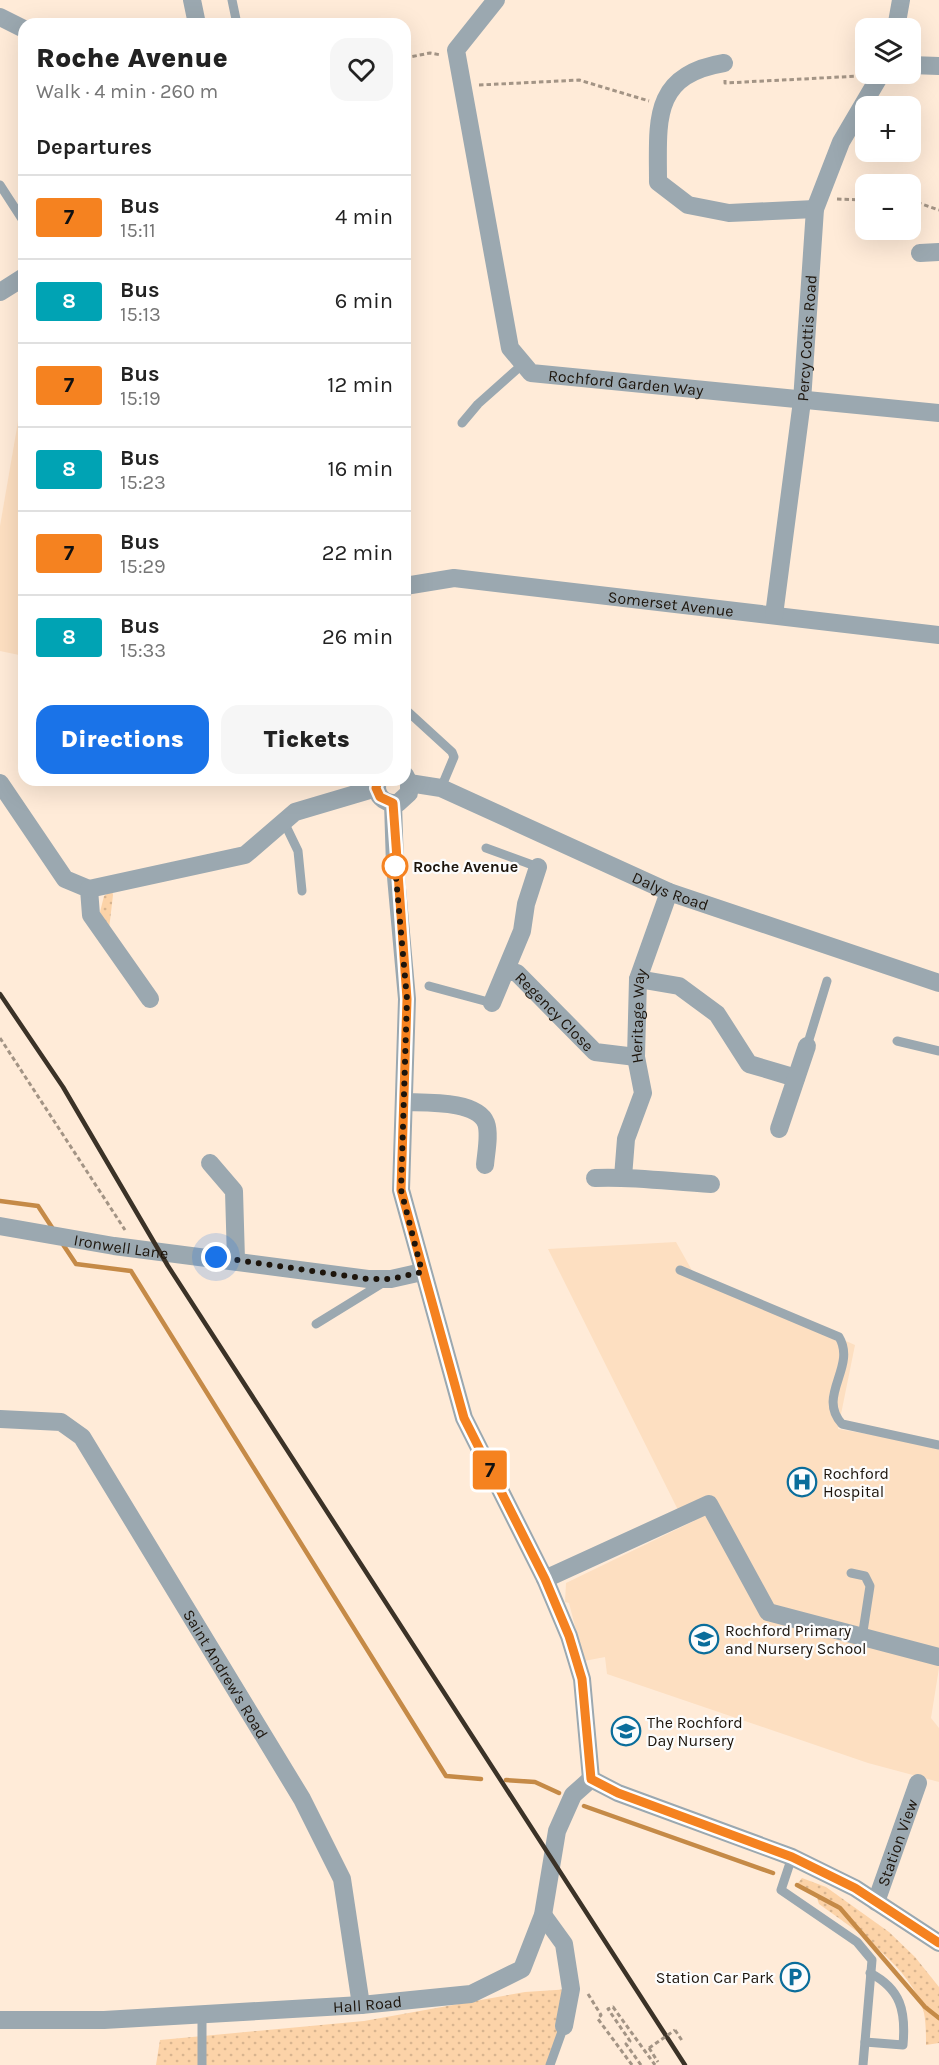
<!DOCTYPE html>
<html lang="en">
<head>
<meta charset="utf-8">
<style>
  body { margin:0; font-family:Karla,sans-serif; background:#f6f6f6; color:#222; height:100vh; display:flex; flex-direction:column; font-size:22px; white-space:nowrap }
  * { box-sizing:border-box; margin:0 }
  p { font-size:20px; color:#767676 }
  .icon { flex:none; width:33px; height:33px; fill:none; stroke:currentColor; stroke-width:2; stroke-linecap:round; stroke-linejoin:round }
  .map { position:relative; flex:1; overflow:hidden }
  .side { position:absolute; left:18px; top:18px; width:393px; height:768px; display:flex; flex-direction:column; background:#fff; border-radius:18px; box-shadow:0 6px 24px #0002 }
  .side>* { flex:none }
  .badge { padding:0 12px; border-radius:4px; font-size:21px; line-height:39px }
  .controls { position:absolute; left:855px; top:18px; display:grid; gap:12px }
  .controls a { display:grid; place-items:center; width:66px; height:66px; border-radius:12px; background:#fff; box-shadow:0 6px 24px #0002; font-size:30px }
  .you { position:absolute; width:30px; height:30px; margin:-15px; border:4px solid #fff; border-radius:50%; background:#1a73e8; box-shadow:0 0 0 9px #1a73e833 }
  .map>.badge { position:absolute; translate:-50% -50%; box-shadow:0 0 0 3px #fff }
  h2 { padding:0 18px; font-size:22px; line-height:54px }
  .round { display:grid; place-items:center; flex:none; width:63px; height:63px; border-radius:18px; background:#f6f6f6 }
  .head { display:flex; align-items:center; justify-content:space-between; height:102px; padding:0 18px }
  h1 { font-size:28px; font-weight:800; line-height:45px }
  .button { display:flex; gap:12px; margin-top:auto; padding:12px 18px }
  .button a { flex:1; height:69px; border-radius:18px; background:#1a73e8; color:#fff; font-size:24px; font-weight:800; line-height:69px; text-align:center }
  .button a+a { background:#f6f6f6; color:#222 }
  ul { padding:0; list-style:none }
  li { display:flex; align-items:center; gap:18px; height:84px; padding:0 18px; border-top:2px solid #e0e0e0 }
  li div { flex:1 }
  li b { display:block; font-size:22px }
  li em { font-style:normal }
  li .badge { min-width:66px; font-weight:700; text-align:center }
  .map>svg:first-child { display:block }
  .built { fill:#fddfc1 }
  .grass { fill:url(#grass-dots) }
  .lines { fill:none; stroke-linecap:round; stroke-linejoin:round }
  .stream { stroke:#c58a47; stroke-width:4.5 }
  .path { stroke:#a39485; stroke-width:3; stroke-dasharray:4.5 3; stroke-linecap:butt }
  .service { stroke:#9ba8b0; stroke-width:9 }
  .minor { stroke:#9ba8b0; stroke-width:18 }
  .tertiary { stroke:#9ba8b0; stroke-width:18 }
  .rail { stroke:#3b3227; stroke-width:4.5 }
  .path-bridge { stroke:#a39485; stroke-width:3; stroke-dasharray:4.5 3; stroke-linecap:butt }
  .line-casing { stroke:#fff; stroke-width:14 }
  .line { stroke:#f58220; stroke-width:9 }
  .walk { stroke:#1d150c; stroke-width:6; stroke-dasharray:0 10.8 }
  .stop-dot { fill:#fff; stroke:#f58220; stroke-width:3 }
  .labels { text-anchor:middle; stroke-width:4.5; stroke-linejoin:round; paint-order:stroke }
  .street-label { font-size:16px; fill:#1d150c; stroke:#fcfcfc }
  .stop-label { font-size:16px; font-weight:bold; fill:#1d150c; stroke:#fcfcfc; text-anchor:start }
  .poi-label { font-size:16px; fill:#1d150c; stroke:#fcfcfc; text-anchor:start }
</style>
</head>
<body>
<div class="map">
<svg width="939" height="2065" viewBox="0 0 939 2065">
  <defs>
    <pattern id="grass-dots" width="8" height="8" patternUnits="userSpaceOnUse" patternTransform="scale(1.5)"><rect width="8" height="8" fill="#fcd3a8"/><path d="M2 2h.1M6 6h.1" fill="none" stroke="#d8b48f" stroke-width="1.8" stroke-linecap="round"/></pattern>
  </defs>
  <rect width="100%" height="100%" fill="#ffebd8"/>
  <g class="built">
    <path d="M24,407V656L0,651V526L20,410Z"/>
    <path d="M676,1242L694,1274L855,1345L838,1429L939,1446V1668L931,1718L939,1728V1782L868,1763L607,1674L605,1657L584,1661L569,1603L565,1602L566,1583L694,1521L682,1518L548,1249Z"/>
  </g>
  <g class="grass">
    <path d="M112,890L113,895L109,929L100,912L104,896Z"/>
    <path d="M802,1878L826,1887L889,1932L915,1957L939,1987V2043L926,2045C926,2035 926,2023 924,2013C912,1967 855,1930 819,1904L817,1898L800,1887L798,1883Z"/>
    <path d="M571,1989L552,2065H156L160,2040L364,2021L525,1992Z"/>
  </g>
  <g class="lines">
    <g class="stream">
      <path d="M0,1201L38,1206L53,1229"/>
      <path d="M62,1243L76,1264L131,1271L446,1776L481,1779"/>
      <path d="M506,1780L535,1782L559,1793"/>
      <path d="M584,1806L773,1873"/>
      <path d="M797,1885L840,1908L925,2007L939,2018"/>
    </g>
    <g class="path">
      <path d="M405,58L430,53L441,55"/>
      <path d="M725,80V83L860,76"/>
      <path d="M479,85L579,80L649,101"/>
      <path d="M837,199L866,200"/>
      <path d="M910,200L939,210"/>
      <path d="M0,1038L125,1230"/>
      <path d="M588,1994L601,2015L598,2019L632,2065"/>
      <path d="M675,2030L683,2042"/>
      <path d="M649,2048L658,2062"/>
      <path d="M641,2065L626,2044L630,2041L608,2009L613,2007L655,2065"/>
    </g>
    <g class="service">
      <path d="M232,0L237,24"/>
      <path d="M0,185L24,222"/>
      <path d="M462,423L478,404L523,364"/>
      <path d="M405,709L452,752L454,757L441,788"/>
      <path d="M284,822L298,851L302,891"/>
      <path d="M486,848L538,867"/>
      <path d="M429,986L492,1003"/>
      <path d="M897,1041L939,1051"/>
      <path d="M807,1046L827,981"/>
      <path d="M680,1270L839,1337C857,1367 816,1396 842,1424L939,1445"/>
      <path d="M316,1324L381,1284"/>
      <path d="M851,1573L865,1576L870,1586L862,1638"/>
      <path d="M792,1857L781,1890L857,1942L872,1960L863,2065"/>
      <path d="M865,2042L903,2045C906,2011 901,1989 870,1973"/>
      <path d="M202,2065V2016"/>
      <path d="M550,2065L564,2026"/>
    </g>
    <g class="minor">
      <path id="s1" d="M496,0L456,50L510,348L531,373L939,413"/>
      <path d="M0,17L24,29"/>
      <path d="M896,28L901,0"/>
      <path d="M724,63C651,75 658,121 658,182L688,205L729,213L815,209"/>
      <path d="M910,65L939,66"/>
      <path d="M920,253L939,252"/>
      <path d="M0,292L24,277"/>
      <path id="s2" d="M405,586L454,578L939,635"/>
      <path id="s3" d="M774,615L802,401L815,209L841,142L881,74"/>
      <path d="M0,783L65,879L89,889L91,915L150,999"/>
      <path d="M89,889L245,855L295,812L376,788"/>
      <path id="s4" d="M508,971L517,973L595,1052L636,1057"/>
      <path d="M638,979L679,986L717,1014L749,1064L796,1078"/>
      <path d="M492,1003L522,931L526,904L538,867"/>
      <path d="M404,1102C425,1103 477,1100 486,1123C490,1134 486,1153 485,1165"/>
      <path d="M779,1129L807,1046"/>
      <path d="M210,1163L234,1191L236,1260"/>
      <path id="s5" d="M623,1177L626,1139L643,1093L636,1057L638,979L669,892"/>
      <path d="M595,1178C633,1176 672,1182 711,1184"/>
      <path id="s6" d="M0,1226L114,1246L368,1279H391L422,1272"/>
      <path id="s7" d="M0,1419L61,1422L82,1437L302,1799L342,1879L361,2005"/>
      <path d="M545,1579L709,1504L768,1612L939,1657"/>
      <path id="s8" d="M876,1902L918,1783"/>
      <path d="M543,1915L564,1944L571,1989L564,2026"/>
    </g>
    <g class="tertiary">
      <path d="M192,0L197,24"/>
      <path d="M378,780C374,795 383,804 398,803L409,793V783L405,775"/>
      <path id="s9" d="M409,783L441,788L669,892L939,983"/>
      <path d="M393,803L395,866L407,999L401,1190L464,1418L545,1579L569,1636L582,1679L591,1779"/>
      <path d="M591,1779L618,1793L792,1857L855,1888L939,1943"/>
      <path id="s10" d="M0,2020H104L361,2005L471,1994L522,1969L543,1915L557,1831L573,1795L591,1779"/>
    </g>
    <path class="rail" d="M0,994L63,1087L168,1266L685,2065"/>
    <path class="path-bridge" d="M649,2048L675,2030"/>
  </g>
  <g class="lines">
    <g class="line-casing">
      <path id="line" d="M378,780L376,788L380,797L393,803L407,999L401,1190L464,1418L545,1579L569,1636L582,1679L591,1779L618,1793L792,1857L855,1888L939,1943"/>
    </g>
    <use href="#line" class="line"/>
    <path class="walk" d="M216,1257L368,1279H391L422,1272L401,1190L407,999L395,866"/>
  </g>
  <defs>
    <g id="hospital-ring" transform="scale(1.5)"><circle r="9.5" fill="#fcfcfc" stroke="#0a6d9b" stroke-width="1.5"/><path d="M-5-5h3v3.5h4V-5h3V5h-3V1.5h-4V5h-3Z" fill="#0a6d9b"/></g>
    <g id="school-ring" transform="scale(1.5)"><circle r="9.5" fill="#fcfcfc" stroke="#0a6d9b" stroke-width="1.5"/><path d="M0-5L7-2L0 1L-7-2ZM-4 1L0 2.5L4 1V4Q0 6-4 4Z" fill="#0a6d9b"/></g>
    <g id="parking-ring" transform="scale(1.5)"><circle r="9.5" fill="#fcfcfc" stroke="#0a6d9b" stroke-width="1.5"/><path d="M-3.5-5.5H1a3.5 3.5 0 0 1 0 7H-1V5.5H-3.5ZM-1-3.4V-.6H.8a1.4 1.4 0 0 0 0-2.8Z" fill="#0a6d9b"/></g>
  </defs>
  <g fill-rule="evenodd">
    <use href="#hospital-ring" x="802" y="1482"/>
    <use href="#school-ring" x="704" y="1639"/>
    <use href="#school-ring" x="626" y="1731"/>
    <use href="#parking-ring" x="795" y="1977"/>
  </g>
  <circle class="stop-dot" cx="395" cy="866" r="12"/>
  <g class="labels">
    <g class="street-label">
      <text dy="6" stroke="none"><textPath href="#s3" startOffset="279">Percy Cottis Road</textPath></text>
      <text dy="6" stroke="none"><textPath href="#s1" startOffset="495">Rochford Garden Way</textPath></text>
      <text dy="6" stroke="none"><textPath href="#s2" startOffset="268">Somerset Avenue</textPath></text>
      <text dy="6" stroke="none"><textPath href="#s9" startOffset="284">Dalys Road</textPath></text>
      <text dy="6" stroke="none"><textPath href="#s4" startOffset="63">Regency Close</textPath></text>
      <text dy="6" stroke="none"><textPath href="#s5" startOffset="165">Heritage Way</textPath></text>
      <text dy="6" stroke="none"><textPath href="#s6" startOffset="123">Ironwell Lane</textPath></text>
      <text dy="6" stroke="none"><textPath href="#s7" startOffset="364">Saint Andrew's Road</textPath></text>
      <text dy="6" stroke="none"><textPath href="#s8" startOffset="63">Station View</textPath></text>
      <text dy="6" stroke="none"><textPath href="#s10" startOffset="368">Hall Road</textPath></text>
    </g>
    <g class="stop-label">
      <text x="413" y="872">Roche Avenue</text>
    </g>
    <g class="poi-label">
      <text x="823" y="1479">Rochford<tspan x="823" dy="18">Hospital</tspan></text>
      <text x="725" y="1636">Rochford Primary<tspan x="725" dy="18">and Nursery School</tspan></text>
      <text x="647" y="1728">The Rochford<tspan x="647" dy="18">Day Nursery</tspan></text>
      <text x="774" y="1983" text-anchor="end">Station Car Park</text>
    </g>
  </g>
</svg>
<div class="controls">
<a><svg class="icon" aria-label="layers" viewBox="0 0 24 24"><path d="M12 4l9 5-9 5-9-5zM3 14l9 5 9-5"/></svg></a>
<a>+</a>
<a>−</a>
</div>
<div class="you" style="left:216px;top:1257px"></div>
<b class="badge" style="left:490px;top:1470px;background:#f58220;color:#111">7</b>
<section class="side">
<div class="head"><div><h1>Roche Avenue</h1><p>Walk · 4 min · 260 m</p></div><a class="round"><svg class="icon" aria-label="heart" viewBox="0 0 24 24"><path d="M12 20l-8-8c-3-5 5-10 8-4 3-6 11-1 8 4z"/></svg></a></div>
<h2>Departures</h2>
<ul>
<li><span class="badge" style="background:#f58220;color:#111">7</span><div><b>Bus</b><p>15:11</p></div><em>4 min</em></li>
<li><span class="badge" style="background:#00a3b4;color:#fff">8</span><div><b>Bus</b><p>15:13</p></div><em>6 min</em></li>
<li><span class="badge" style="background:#f58220;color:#111">7</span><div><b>Bus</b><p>15:19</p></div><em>12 min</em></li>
<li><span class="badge" style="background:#00a3b4;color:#fff">8</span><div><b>Bus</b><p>15:23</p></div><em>16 min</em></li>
<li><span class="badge" style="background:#f58220;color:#111">7</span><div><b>Bus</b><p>15:29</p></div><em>22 min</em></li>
<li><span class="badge" style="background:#00a3b4;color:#fff">8</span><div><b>Bus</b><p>15:33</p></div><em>26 min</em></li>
</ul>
<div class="button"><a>Directions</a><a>Tickets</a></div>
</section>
</div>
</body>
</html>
